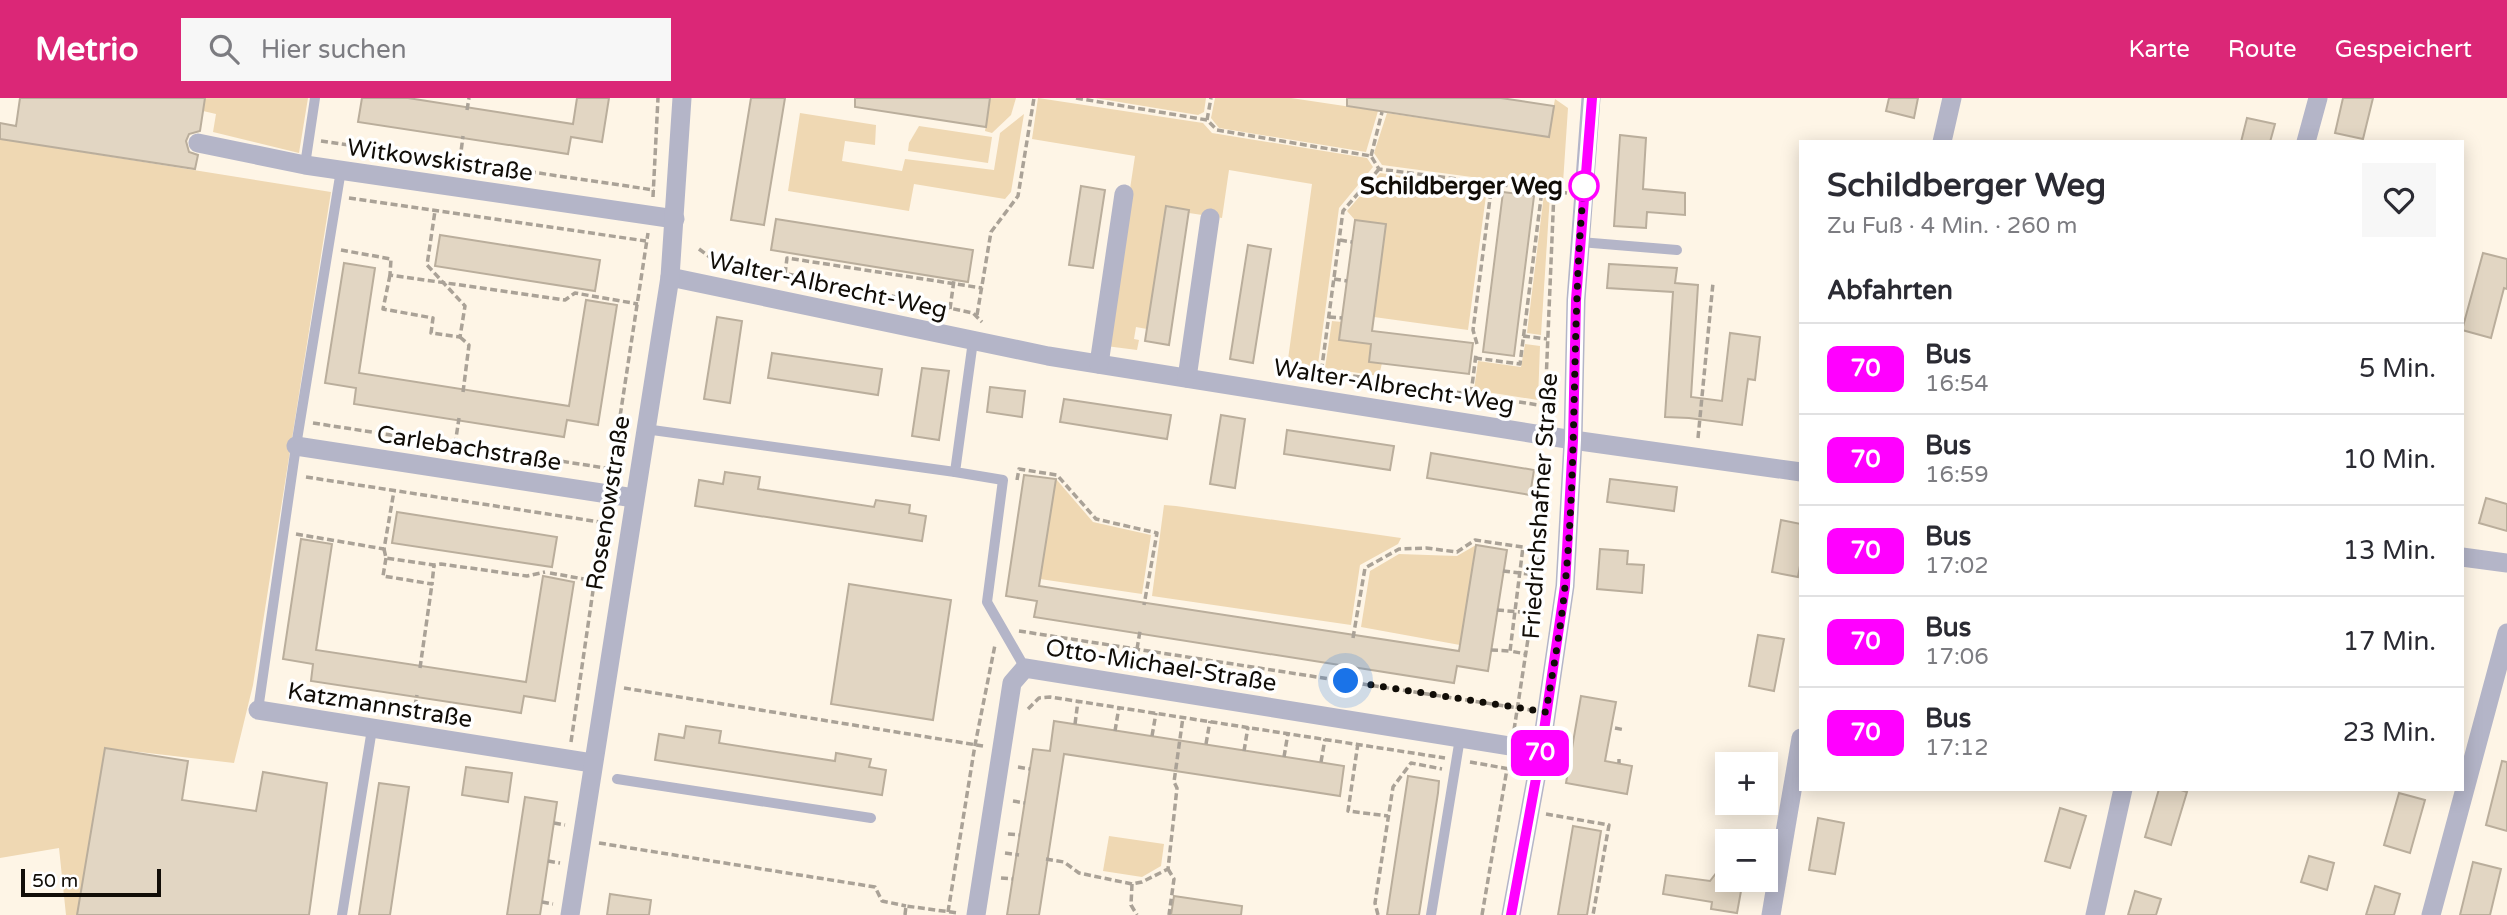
<!DOCTYPE html>
<html lang="de">
<head>
<meta charset="utf-8">
<style>
  body { margin:0; font-family:"Varela Round",sans-serif; background:#f7f7f7; color:#2b2b33; height:100vh; display:flex; flex-direction:column; font-size:26px; white-space:nowrap }
  * { box-sizing:border-box; margin:0 }
  p { font-size:23px; color:#7c7c81 }
  .icon { flex:none; width:38px; height:38px; fill:none; stroke:currentColor; stroke-width:2; stroke-linecap:round; stroke-linejoin:round }
  .map { position:relative; flex:1; overflow:hidden }
  .side { position:absolute; left:1799px; top:42px; width:665px; height:651px; display:flex; flex-direction:column; background:#fff; border-radius:0px; box-shadow:0 4px 18px #0003 }
  .side>* { flex:none }
  .badge { padding:0 14px; border-radius:10px; font-size:24px; line-height:46px }
  .tools { position:absolute; left:1715px; top:654px; display:grid; gap:14px }
  .tools a { display:grid; place-items:center; width:63px; height:63px; border-radius:0px; background:#fff; box-shadow:0 4px 18px #0003; font-size:35px }
  .scale { position:absolute; left:21px; bottom:18px; width:140px; box-sizing:border-box; padding-left:7px; border:4px solid #110d07; border-top:0; font-size:19px; line-height:24px; white-space:nowrap; color:#110d07; -webkit-text-stroke:5px #fff; paint-order:stroke }
  .you { position:absolute; width:35px; height:35px; margin:-18px; border:5px solid #fff; border-radius:50%; background:#1a73e8; box-shadow:0 0 0 10px #1a73e833 }
  .map>.badge { position:absolute; translate:-50% -50%; box-shadow:0 0 0 4px #fff }
  h2 { padding:0 28px; font-size:26px; line-height:63px }
  .round { display:grid; place-items:center; flex:none; width:74px; height:74px; border-radius:0px; background:#f7f7f7 }
  .summary { display:flex; align-items:center; justify-content:space-between; height:119px; padding:0 28px }
  h1 { font-size:33px; font-weight:700; line-height:52px }
  ul { padding:0; list-style:none }
  li { display:flex; align-items:center; gap:21px; height:91px; padding:0 28px; border-top:2px solid #e1e1e2 }
  li div { flex:1 }
  li b { display:block; font-size:26px }
  li em { font-style:normal }
  li .badge { min-width:77px; font-weight:700; text-align:center }
  header { display:flex; align-items:center; gap:42px; box-sizing:border-box; height:98px; padding:0 35px; background:#db2777; color:#fff }
  header strong { font-size:33px }
  nav { display:flex; gap:38px; margin-inline-start:auto; font-size:24px }
  .search { width:490px; height:63px; background:#f7f7f7; display:flex; align-items:center; gap:18px; box-sizing:border-box; padding:0 24px; border-radius:0px; color:#7c7c81; font-size:26px }
  .map>svg:first-child { display:block }
  .green { fill:#efd8b3 }
  .building { fill:#e2d6c3; stroke:#baae9c; stroke-width:2 }
  .lines { fill:none; stroke-linecap:round; stroke-linejoin:round }
  .path { stroke:#aaa297; stroke-width:3.5; stroke-dasharray:7 3.5; stroke-linecap:butt }
  .lane { stroke:#b4b5c8; stroke-width:10 }
  .street { stroke:#b4b5c8; stroke-width:19 }
  .line-casing { stroke:#fff; stroke-width:16 }
  .line { stroke:#f0f; stroke-width:10 }
  .walk { stroke:#110d07; stroke-width:7; stroke-dasharray:0 12.6 }
  .stop-dot { fill:#fff; stroke:#f0f; stroke-width:3.5 }
  .labels { text-anchor:middle; stroke-width:7; stroke-linejoin:round; paint-order:stroke }
  .street-label { font-size:24px; fill:#110d07; stroke:#fff }
  .stop-label { font-size:24px; font-weight:bold; fill:#110d07; stroke:#fff; text-anchor:end }
</style>
</head>
<body>
<header>
<strong>Metrio</strong>
<div class="search"><svg class="icon" aria-label="search" viewBox="0 0 24 24"><circle cx="10" cy="10" r="6"/><path d="M15 15l6 6"/></svg>Hier suchen</div>
<nav><a>Karte</a><a>Route</a><a>Gespeichert</a></nav>
</header>
<div class="map">
<svg width="2507" height="817" viewBox="0 0 2507 817">
  <rect width="100%" height="100%" fill="#fef5e6"/>
  <g class="green">
    <path d="M205,0H308L299,55L213,34L216,16L203,13Z"/>
    <path d="M990,0H1016L1011,17L992,35L985,33Z"/>
    <path d="M1038,0L1203,25L1212,35L1367,60L1373,69L1339,110L1317,274L1305,280L1286,276L1312,86L1229,72L1222,120L1189,115V112L1166,109L1147,231L1136,229L1134,241L1139,242L1137,252L1106,248L1135,58L1032,41Z"/>
    <path d="M1095,0H1206L1204,14L1198,17Z"/>
    <path d="M1215,0H1291L1378,13L1366,54L1219,30L1211,20Z"/>
    <path d="M1555,1L1568,10L1563,85L1557,86L1553,90L1382,67L1374,55L1387,15L1548,39Z"/>
    <path d="M800,15L876,27L875,47L845,43L842,63L902,73L905,61L994,72L1000,35L1024,16L1011,94L1005,101L914,86L909,113L788,93Z"/>
    <path d="M919,28L992,39L988,65L908,53L909,45Z"/>
    <path d="M0,41L331,94L253,587L234,665L105,650L78,817H66L59,750L0,760Z"/>
    <path d="M1380,75L1487,90L1468,232L1374,219L1386,126L1355,122L1347,113Z"/>
    <path d="M1544,96L1550,97L1541,237L1527,235Z"/>
    <path d="M1332,223L1342,224L1340,242L1371,246L1369,263L1382,265L1379,278L1325,270Z"/>
    <path d="M1525,246L1540,248L1538,302L1474,292L1478,263L1521,269Z"/>
    <path d="M1056,381L1093,424L1151,437L1142,496L1040,481Z"/>
    <path d="M1164,407L1176,408L1401,440L1398,446L1360,467L1351,527L1152,498Z"/>
    <path d="M1476,447L1460,547L1361,529L1370,473L1399,456L1457,458Z"/>
    <path d="M1109,738L1164,746L1161,768L1142,779L1103,773Z"/>
  </g>
  <g class="building">
    <path d="M20,0H205L200,33L189,36L186,43L189,54L198,57L195,71L0,41V25L16,28Z"/>
    <path d="M362,0H408L573,26L577,0H609L602,44L571,39L568,56L358,24Z"/>
    <path d="M751,0H785L764,127L731,122Z"/>
    <path d="M855,0H990L986,29L855,9Z"/>
    <path d="M1347,0H1501L1554,8L1549,39L1347,8Z"/>
    <path d="M1889,0H1918L1914,20L1886,13Z"/>
    <path d="M2343,0H2373L2363,41L2335,35Z"/>
    <path d="M2247,20L2275,26L2270,44H2241Z"/>
    <path d="M1620,37L1646,40L1643,91L1685,95V117L1647,114L1646,130L1614,128Z"/>
    <path d="M1081,88L1105,92L1093,170L1069,167Z"/>
    <path d="M1503,94L1534,98L1514,258L1483,254Z"/>
    <path d="M1166,108L1189,112L1169,247L1145,243Z"/>
    <path d="M776,121L973,152L968,184L771,152Z"/>
    <path d="M1355,122L1386,126L1372,233L1473,245L1469,276L1369,264L1371,246L1339,242Z"/>
    <path d="M440,137L600,162L595,193L435,168Z"/>
    <path d="M1248,147L1271,151L1253,265L1230,261Z"/>
    <path d="M2483,155L2507,161V191L2504,190L2491,240L2462,232Z"/>
    <path d="M344,165L375,170L359,275L569,308L586,202L617,207L598,327L567,322L564,339L354,306L356,290L325,285Z"/>
    <path d="M1609,166L1677,170L1675,185L1698,187L1691,299L1722,303L1730,235L1760,239L1755,282L1748,281L1742,327L1689,320L1665,319L1673,194L1607,190Z"/>
    <path d="M717,219L742,223L730,305L704,301Z"/>
    <path d="M772,255L882,271L878,297L768,280Z"/>
    <path d="M922,270L949,273L939,342L912,338Z"/>
    <path d="M990,289L1025,293L1022,319L987,314Z"/>
    <path d="M1064,301L1171,317L1167,341L1060,324Z"/>
    <path d="M1221,317L1245,321L1235,390L1210,386Z"/>
    <path d="M1287,332L1394,348L1390,372L1284,356Z"/>
    <path d="M1431,355L1534,372L1530,397L1427,380Z"/>
    <path d="M725,374L760,379L758,391L874,409L876,402L910,407L909,415L926,418L922,443L695,408L699,382L723,386Z"/>
    <path d="M1024,377L1056,381L1039,488L1140,504L1459,553L1476,447L1507,452L1488,573L1457,568L1454,585L1034,519L1037,503L1006,498Z"/>
    <path d="M1610,381L1677,389L1674,413L1607,404Z"/>
    <path d="M2486,400L2507,406V433L2479,425Z"/>
    <path d="M397,414L557,439L552,469L392,445Z"/>
    <path d="M1781,422L1801,426V462L1798,479L1772,474Z"/>
    <path d="M301,441L332,446L316,552L526,584L543,478L574,484L555,603L524,598L521,615L311,583L313,566L283,561Z"/>
    <path d="M1600,451L1628,453L1627,466L1644,467L1642,495L1597,491Z"/>
    <path d="M849,486L951,502L933,622L831,606Z"/>
    <path d="M1758,537L1784,541L1774,593L1749,588Z"/>
    <path d="M1581,598L1616,604L1605,663L1632,668L1627,696L1566,685Z"/>
    <path d="M1054,623L1344,668L1340,698L1064,656L1039,817H1007L1033,651L1050,653Z"/>
    <path d="M686,628L721,633L719,645L835,663L836,655L871,661L869,669L886,672L882,697L655,662L659,636L684,640Z"/>
    <path d="M105,650L188,663L182,702L256,713L263,674L327,685L309,817H77Z"/>
    <path d="M2502,663L2507,664V733L2486,727Z"/>
    <path d="M466,669L512,675L508,704L462,697Z"/>
    <path d="M1408,678L1439,683L1438,695L1419,817H1387Z"/>
    <path d="M379,685L409,689L390,817H359Z"/>
    <path d="M2159,691H2178L2187,694L2171,747L2145,739Z"/>
    <path d="M2399,695L2425,702L2410,755L2384,747Z"/>
    <path d="M525,699L557,704L542,804L540,817H507Z"/>
    <path d="M2060,710L2086,718L2070,770L2045,763Z"/>
    <path d="M1818,720L1844,725L1835,776L1809,772Z"/>
    <path d="M1573,728L1601,733L1587,817H1558Z"/>
    <path d="M2309,758L2334,765L2327,792L2301,784Z"/>
    <path d="M1727,761V782H1743L1737,815L1711,811L1712,804L1663,796L1666,777L1710,783Z"/>
    <path d="M2473,764L2501,771L2490,817H2460Z"/>
    <path d="M2375,788L2400,796L2394,817H2366Z"/>
    <path d="M2135,793L2161,801L2156,817H2128Z"/>
    <path d="M610,796L651,802L649,817H607Z"/>
    <path d="M1174,798L1242,808L1241,817H1171Z"/>
  </g>
  <g class="lines">
    <g class="path">
      <path d="M1076,0L1207,22L1217,32L1371,58L1379,71L1567,95"/>
      <path d="M467,12L469,0"/>
      <path d="M1207,22L1211,0"/>
      <path d="M321,43L654,92"/>
      <path d="M1371,58L1382,14"/>
      <path d="M460,62L463,38"/>
      <path d="M653,99L658,0"/>
      <path d="M349,100L646,143"/>
      <path d="M1340,142L1352,144"/>
      <path d="M699,151L711,160L973,215L982,224"/>
      <path d="M341,152L391,161L390,177L565,202L575,195L638,206"/>
      <path d="M785,176L787,160L982,190"/>
      <path d="M390,177L383,211L433,220L431,235L460,239L465,208L427,167L435,113"/>
      <path d="M1334,181L1347,183"/>
      <path d="M950,211L954,182"/>
      <path d="M977,217L991,134L1018,98L1034,0"/>
      <path d="M1329,219L1342,220"/>
      <path d="M1523,238L1547,241"/>
      <path d="M460,239L469,247L463,294"/>
      <path d="M1477,246L1473,232L1492,85"/>
      <path d="M1475,260L1520,266L1542,92"/>
      <path d="M1322,273L1545,308L1554,93"/>
      <path d="M1320,283L1343,113L1379,71"/>
      <path d="M1471,296L1476,256"/>
      <path d="M313,325L612,371L648,135"/>
      <path d="M1698,340L1713,185"/>
      <path d="M455,347L459,320"/>
      <path d="M306,379L613,426"/>
      <path d="M1017,382L1019,371L1057,377L1096,421L1157,435L1144,507"/>
      <path d="M296,436L384,451L394,393"/>
      <path d="M384,451L386,460L434,467L441,466L527,478L545,474"/>
      <path d="M386,460L383,478L432,486L434,467"/>
      <path d="M1503,473L1536,477"/>
      <path d="M550,475L595,483"/>
      <path d="M1497,512L1532,515"/>
      <path d="M1019,533L1531,612"/>
      <path d="M1353,540L1365,470L1399,451L1426,450L1457,454L1475,442L1523,449L1510,553L1526,556"/>
      <path d="M1137,551L1140,533"/>
      <path d="M1491,552L1510,553"/>
      <path d="M420,570L432,486"/>
      <path d="M1346,583L1349,566"/>
      <path d="M624,590L983,648"/>
      <path d="M1028,611L1039,600L1050,599L1445,660"/>
      <path d="M413,619L417,597"/>
      <path d="M1075,626L1078,603"/>
      <path d="M1615,630L1625,632"/>
      <path d="M1514,632L1532,515L1546,358"/>
      <path d="M1115,633L1119,609"/>
      <path d="M1152,638L1156,615"/>
      <path d="M571,644L603,424"/>
      <path d="M1358,645L1348,713L1388,718"/>
      <path d="M1206,646L1210,623"/>
      <path d="M1244,653L1248,629"/>
      <path d="M1284,659L1288,635"/>
      <path d="M1321,664L1325,641"/>
      <path d="M1470,664L1521,673"/>
      <path d="M1619,665V661"/>
      <path d="M1018,669L1030,671"/>
      <path d="M1013,703L1025,705"/>
      <path d="M1546,716L1609,727L1593,817"/>
      <path d="M554,725L565,727"/>
      <path d="M1008,736L1020,737"/>
      <path d="M599,745L875,789L882,803L906,808"/>
      <path d="M1005,755L1019,757"/>
      <path d="M1046,761L1064,764L1079,775L1132,786L1142,784L1168,771L1177,690L1174,684L1183,619"/>
      <path d="M548,763L560,765"/>
      <path d="M1168,771L1174,781L1169,817"/>
      <path d="M1001,780L1013,781"/>
      <path d="M1132,786L1131,807L1137,817"/>
      <path d="M542,804L553,806"/>
      <path d="M948,814L975,647L995,547"/>
      <path d="M905,817L906,808L958,815"/>
      <path d="M1378,817L1375,805L1393,689L1411,665L1442,671"/>
      <path d="M1482,817L1507,671"/>
    </g>
    <g class="lane">
      <path d="M305,67L315,0"/>
      <path d="M1580,144L1677,152"/>
      <path d="M973,243L955,374L1003,382L987,504L1025,570"/>
      <path d="M645,331L955,374"/>
      <path d="M258,612L296,348L341,72"/>
      <path d="M617,681L871,720"/>
      <path d="M342,817L372,631"/>
      <path d="M1431,817L1460,640"/>
    </g>
    <g class="street">
      <path d="M1942,44L1952,0"/>
      <path d="M2306,44L2318,0"/>
      <path d="M198,45L305,67L675,121"/>
      <path d="M670,179L1048,258L1573,342L1801,374"/>
      <path d="M1099,266L1124,96"/>
      <path d="M1187,280L1210,120"/>
      <path d="M296,348L634,400"/>
      <path d="M2462,459L2507,465"/>
      <path d="M258,612L592,665"/>
      <path d="M570,817L670,179L682,0"/>
      <path d="M976,817L1012,585L1025,570L1541,653"/>
      <path d="M1511,817L1541,653L1565,488L1573,342L1576,202L1591,0"/>
      <path d="M1771,817L1801,640"/>
      <path d="M2095,817L2123,691"/>
      <path d="M2431,817L2507,535"/>
    </g>
  </g>
  <g class="lines">
    <g class="line-casing">
      <path id="line" d="M1511,817L1541,653L1565,488L1573,342L1576,202L1592,0"/>
    </g>
    <use href="#line" class="line"/>
    <path class="walk" d="M1346,583L1546,614C1553,572 1561,530 1565,488C1578,355 1571,221 1584,88"/>
  </g>
  <circle class="stop-dot" cx="1584" cy="88" r="14"/>
  <g class="labels">
    <g class="street-label">
      <text transform="translate(440 62) rotate(8)" y="8">Witkowskistraße</text>
      <text transform="translate(828 187) rotate(12)" y="8">Walter-Albrecht-Weg</text>
      <text transform="translate(1394 288) rotate(9)" y="8">Walter-Albrecht-Weg</text>
      <text transform="translate(469 350) rotate(9)" y="8">Carlebachstraße</text>
      <text transform="translate(608 405) rotate(-81)" y="8">Rosenowstraße</text>
      <text transform="translate(1540 408) rotate(-86)" y="8">Friedrichshafner Straße</text>
      <text transform="translate(1161 567) rotate(9)" y="8">Otto-Michael-Straße</text>
      <text transform="translate(380 607) rotate(9)" y="8">Katzmannstraße</text>
    </g>
    <g class="stop-label">
      <text x="1563" y="96">Schildberger Weg</text>
    </g>
  </g>
</svg>
<div class="tools">
<a>+</a>
<a>−</a>
</div>
<div class="scale">50 m</div>
<div class="you" style="left:1346px;top:583px"></div>
<b class="badge" style="left:1540px;top:655px;background:#f0f;color:#fff">70</b>
<section class="side">
<div class="summary"><div><h1>Schildberger Weg</h1><p>Zu Fuß · 4 Min. · 260 m</p></div><a class="round"><svg class="icon" aria-label="heart" viewBox="0 0 24 24"><path d="M12 20l-8-8c-3-5 5-10 8-4 3-6 11-1 8 4z"/></svg></a></div>
<h2>Abfahrten</h2>
<ul>
<li><span class="badge" style="background:#f0f;color:#fff">70</span><div><b>Bus</b><p>16:54</p></div><em>5 Min.</em></li>
<li><span class="badge" style="background:#f0f;color:#fff">70</span><div><b>Bus</b><p>16:59</p></div><em>10 Min.</em></li>
<li><span class="badge" style="background:#f0f;color:#fff">70</span><div><b>Bus</b><p>17:02</p></div><em>13 Min.</em></li>
<li><span class="badge" style="background:#f0f;color:#fff">70</span><div><b>Bus</b><p>17:06</p></div><em>17 Min.</em></li>
<li><span class="badge" style="background:#f0f;color:#fff">70</span><div><b>Bus</b><p>17:12</p></div><em>23 Min.</em></li>
</ul>
</section>
</div>
</body>
</html>
